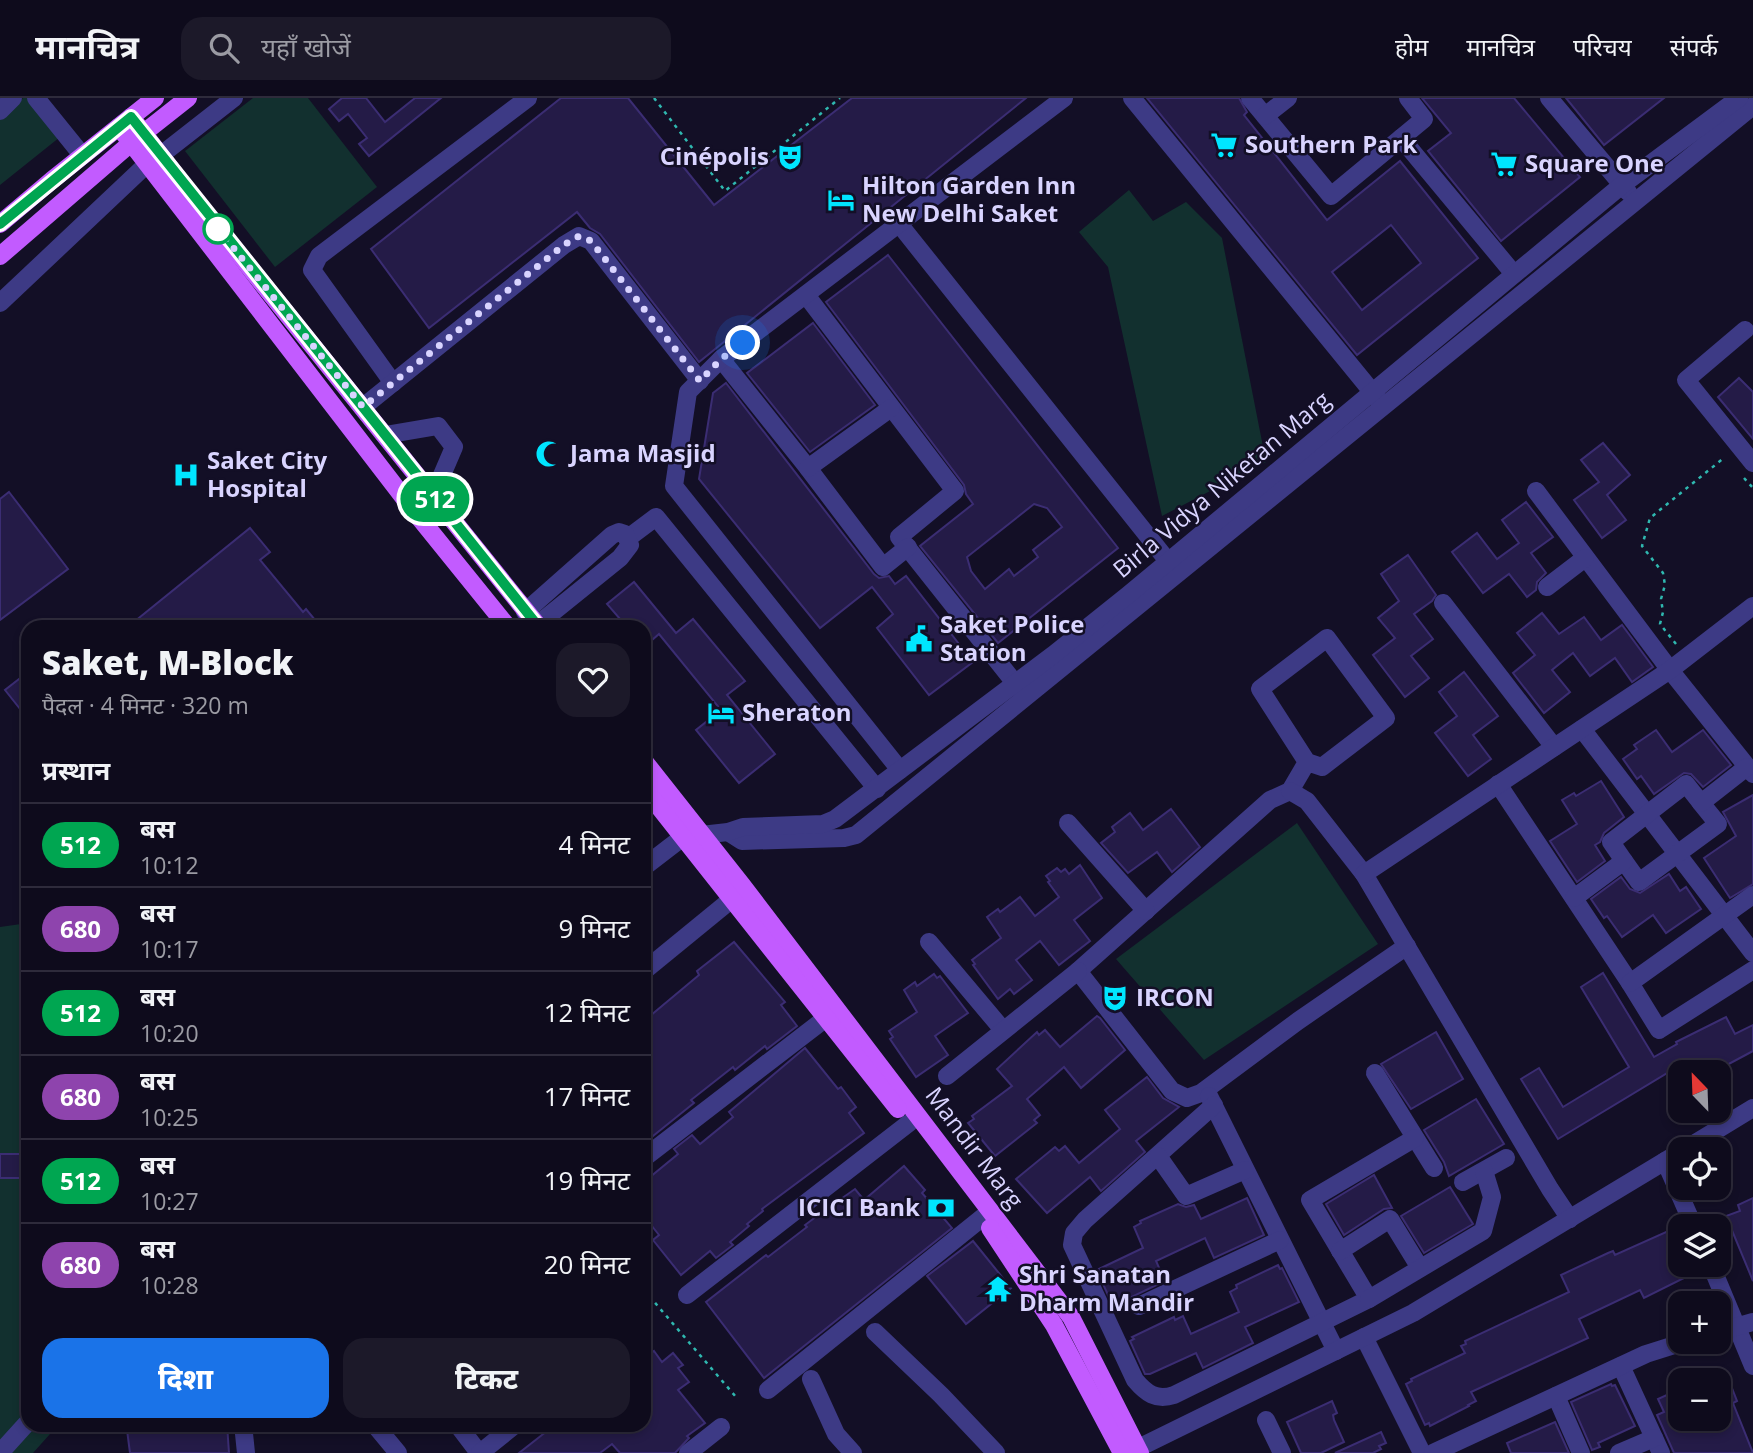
<!DOCTYPE html>
<html lang="hi">
<head>
<meta charset="utf-8">
<style>
  body { margin:0; font-family:"Open Sans","Noto Sans Devanagari",sans-serif; background:#1c1929; color:#f1f3f6; height:100vh; display:flex; flex-direction:column; font-size:26px; white-space:nowrap }
  * { box-sizing:border-box; margin:0 }
  p { font-size:23px; color:#9b9ba3 }
  .icon { flex:none; width:38px; height:38px; fill:none; stroke:currentColor; stroke-width:2; stroke-linecap:round; stroke-linejoin:round }
  .map { position:relative; flex:1; overflow:hidden }
  .sheet { position:absolute; left:21px; top:522px; width:630px; height:812px; display:flex; flex-direction:column; background:#0e0b1c; border-radius:21px; box-shadow:0 4px 10px #0003,0 0 0 2px #2e2b3b }
  .sheet>* { flex:none }
  .badge { padding:0 14px; border-radius:23px; font-size:24px; line-height:46px }
  .needle { width:46px; rotate:337deg }
  .tools { position:absolute; left:1668px; top:962px; display:grid; gap:14px }
  .tools a { display:grid; place-items:center; width:63px; height:63px; border-radius:14px; background:#0e0b1c; box-shadow:0 4px 10px #0003,0 0 0 2px #2e2b3b; font-size:35px }
  .you { position:absolute; width:35px; height:35px; margin:-18px; border:5px solid #fff; border-radius:50%; background:#1a73e8; box-shadow:0 0 0 10px #1a73e833 }
  .map>.badge { position:absolute; translate:-50% -50%; box-shadow:0 0 0 4px #fff }
  h2 { padding:0 21px; font-size:26px; line-height:63px }
  .round { display:grid; place-items:center; flex:none; width:74px; height:74px; border-radius:21px; background:#1c1929 }
  .overview { display:flex; align-items:center; justify-content:space-between; height:119px; padding:0 21px }
  h1 { font-size:33px; font-weight:800; line-height:52px }
  .primary-button { display:flex; gap:14px; margin-top:auto; padding:14px 21px }
  .primary-button a { flex:1; height:80px; border-radius:21px; background:#1a73e8; color:#fff; font-size:28px; font-weight:800; line-height:80px; text-align:center }
  .primary-button a+a { background:#1c1929; color:#f1f3f6 }
  ul { padding:0; list-style:none }
  li { display:flex; align-items:center; gap:21px; height:84px; padding:0 21px; border-top:2px solid #2e2b3b }
  li div { flex:1 }
  li b { display:block; font-size:26px }
  li em { font-style:normal }
  li .badge { min-width:77px; font-weight:700; text-align:center }
  header { display:flex; align-items:center; gap:42px; box-sizing:border-box; height:98px; padding:0 35px; background:#0e0b1c; border-bottom:2px solid #2e2b3b }
  header strong { font-size:33px }
  nav { display:flex; gap:38px; margin-inline-start:auto; font-size:24px }
  .search { width:490px; height:63px; background:#1c1929; display:flex; align-items:center; gap:18px; box-sizing:border-box; padding:0 24px; border-radius:21px; color:#9b9ba3; font-size:26px }
  .map>svg:first-child { display:block }
  .green { fill:#12302f }
  .building { fill:#241b47; stroke:#3b2d73; stroke-width:2; fill-rule:evenodd }
  .lines { fill:none; stroke-linecap:round; stroke-linejoin:round }
  .path { stroke:#2fb8b0; stroke-width:2.5; stroke-dasharray:3.5 5; stroke-linecap:butt }
  .minor { stroke:#3d3a85; stroke-width:18 }
  .major { stroke:#c25bff; stroke-width:18 }
  .line-casing { stroke:#fff; stroke-width:16 }
  .line { stroke:#00a651; stroke-width:10 }
  .walk { stroke:#d9d4ff; stroke-width:7; stroke-dasharray:0 12.6 }
  .stop-dot { fill:#fff; stroke:#00a651; stroke-width:3.5 }
  .labels { text-anchor:middle; stroke-width:5; stroke-linejoin:round; paint-order:stroke }
  .poi-label { font-size:24px; font-weight:bold; fill:#d9d4ff; stroke:#130f26; text-anchor:start }
  .street-label { font-size:24px; fill:#d9d4ff; stroke:#130f26 }
</style>
</head>
<body>
<header>
<strong>मानचित्र</strong>
<div class="search"><svg class="icon" aria-label="search" viewBox="0 0 24 24"><circle cx="10" cy="10" r="6"/><path d="M15 15l6 6"/></svg>यहाँ खोजें</div>
<nav><a>होम</a><a>मानचित्र</a><a>परिचय</a><a>संपर्क</a></nav>
</header>
<div class="map">
<svg width="1753" height="1355" viewBox="0 0 1753 1355">
  <rect width="100%" height="100%" fill="#130f26"/>
  <g class="green">
    <path d="M23,0H28L60,39L0,87V22Z"/>
    <path d="M253,0H308L377,89L275,169L185,53Z"/>
    <path d="M1129,92L1153,123L1186,104L1222,140L1266,364L1162,418L1108,169L1079,134Z"/>
    <path d="M1297,725L1378,846L1204,962L1116,861Z"/>
    <path d="M28,825V1326L58,1327L33,1355H0V829Z"/>
  </g>
  <g class="building">
    <path d="M342,0H366L385,24L415,0H441L369,58L359,46L367,40L348,16L339,23L329,11Z"/>
    <path d="M561,0H628L714,107L852,0H1026L699,264L600,136L590,130L577,114L429,230L371,151Z"/>
    <path d="M1147,0H1239L1247,14L1244,17L1327,122L1400,63L1478,160L1357,257ZM1391,127L1421,165L1362,212L1332,174Z"/>
    <path d="M1422,0H1514L1580,79L1501,143L1428,53L1451,35Z"/>
    <path d="M1566,0H1664L1604,47Z"/>
    <path d="M888,157L1118,450L998,545L920,448L973,406L966,396L964,387L826,204ZM1034,406L1047,410L1062,429L1033,452L1038,459L1014,478L1009,471L985,491L971,473L967,459Z"/>
    <path d="M813,225L875,307L810,354L747,275Z"/>
    <path d="M1739,280L1753,294V341L1718,299Z"/>
    <path d="M726,285L874,476L879,480L889,478L895,486L906,478L973,564L929,597L877,530L893,516L872,489L820,530L699,381L713,295Z"/>
    <path d="M1603,345L1630,377L1607,397L1626,422L1602,440L1574,402L1599,384L1581,362Z"/>
    <path d="M9,394L68,471L0,522V401Z"/>
    <path d="M1526,404L1553,439L1531,455L1546,475L1537,484L1536,492L1527,499L1509,476L1483,495L1452,454L1477,435L1497,461L1519,445L1502,422Z"/>
    <path d="M250,430L270,454L260,462L303,514L306,511L320,528H129Z"/>
    <path d="M1408,457L1436,497L1432,503L1414,516L1433,541L1411,558L1429,580L1405,599L1373,557L1395,540L1378,520L1399,503L1381,476Z"/>
    <path d="M634,484L676,535L693,521L745,583L727,597L775,656L739,685L696,632L721,612L659,536L644,549V528H626L607,506Z"/>
    <path d="M1542,515L1559,536L1584,519L1601,542L1622,527L1653,569L1632,584L1615,560L1590,578L1573,555L1552,572L1570,594L1544,615L1513,575L1535,557L1517,535Z"/>
    <path d="M28,574V621L5,592Z"/>
    <path d="M1464,574L1498,618L1473,637L1491,661L1468,678L1435,635L1457,618L1439,594Z"/>
    <path d="M1656,632L1672,654L1703,632L1731,667L1703,689L1691,676L1684,675L1654,696L1641,678L1637,681L1623,661L1637,651L1634,647Z"/>
    <path d="M1601,683L1624,719L1604,735L1600,744L1595,747L1605,763L1577,784L1550,743L1577,726L1562,702L1574,695L1576,698Z"/>
    <path d="M1753,697V786L1730,800L1704,760L1736,738L1723,714Z"/>
    <path d="M1171,711L1200,749L1172,774L1157,754L1128,775L1101,745L1115,734L1112,729L1130,715L1143,732Z"/>
    <path d="M1080,767L1102,800L1074,822L1090,843L1059,867L1040,843L1016,862L1032,882L1014,896L1010,891L998,901L973,867L975,866L972,862L1001,840L987,819L998,811L1000,814L1020,799L1035,818L1059,799L1048,784L1050,783L1046,778L1057,770L1061,774L1065,771L1069,776Z"/>
    <path d="M1669,776L1680,793L1686,789L1701,811L1666,835L1653,817L1622,839L1607,818L1604,820L1591,801L1621,779L1630,791L1640,795Z"/>
    <path d="M734,844L785,904L781,907L797,928L767,951L765,948L735,972L733,969L691,1002L694,1005L648,1042L644,1036V923L699,877L697,873Z"/>
    <path d="M1603,875L1654,959L1677,946L1676,944L1726,919L1735,936L1753,927V953L1712,975H1683L1679,968L1558,1041L1521,981L1539,970L1563,1009L1629,969L1581,889Z"/>
    <path d="M934,876L937,880L940,878L968,915L935,938L948,957L916,979L890,941L893,939L889,933L917,914L904,892L915,884L917,888Z"/>
    <path d="M1097,918L1100,920L1125,952L1081,990L1064,969L1027,1001L1040,1017L1034,1022L1037,1025L995,1058L968,1025L974,1021L972,1018L1012,988L997,971L1037,934L1039,937L1045,932L1060,949Z"/>
    <path d="M1436,934L1463,981L1411,1011L1381,966Z"/>
    <path d="M805,950L838,991L841,989L856,1009L849,1015L864,1035L762,1111L763,1113L747,1126L749,1128L730,1144L733,1147L716,1160L710,1153L681,1177L653,1142L659,1137L644,1118V1084L678,1056L674,1051L692,1037L700,1046L733,1019L729,1014Z"/>
    <path d="M1147,979L1163,1000L1179,1009L1136,1043L1145,1054L1101,1093L1090,1079L1047,1115L1016,1081L1055,1049L1059,1053L1065,1048L1079,1065L1120,1031L1105,1012Z"/>
    <path d="M1476,1001L1504,1046L1449,1078L1444,1064L1424,1032Z"/>
    <rect x="0" y="1056" width="28" height="24"/>
    <path d="M904,1068L925,1092L922,1095L952,1130L764,1280L706,1204L766,1157L768,1159L807,1129L805,1127L821,1115L855,1091L864,1102Z"/>
    <path d="M1374,1077L1392,1110L1384,1111L1344,1137L1326,1106Z"/>
    <path d="M1450,1089L1473,1126L1424,1155L1401,1118Z"/>
    <path d="M1247,1100L1264,1137L1214,1160L1205,1140L1156,1163L1165,1183L1113,1208L1098,1175L1101,1174L1099,1171L1143,1150L1134,1129L1141,1125L1140,1123L1178,1106L1186,1109L1194,1107L1201,1121Z"/>
    <path d="M1753,1100V1183L1726,1118L1740,1113L1738,1107Z"/>
    <path d="M1675,1130L1680,1141V1167H1688L1692,1176L1644,1200L1640,1192L1579,1221L1588,1240L1471,1294L1476,1303L1468,1307L1469,1308L1430,1328L1429,1325L1425,1327L1406,1286L1412,1283L1411,1281L1465,1255L1461,1248L1466,1246L1465,1243L1569,1194L1561,1177L1608,1155L1613,1153L1615,1157Z"/>
    <path d="M973,1143L1011,1190L966,1226L927,1178Z"/>
    <path d="M1278,1167L1280,1171L1282,1170L1299,1204L1245,1229L1253,1245L1203,1270L1196,1255L1150,1276H1145L1130,1243L1134,1241L1132,1239L1174,1219L1175,1222L1183,1218L1191,1236L1239,1214L1230,1194L1237,1190L1236,1187Z"/>
    <path d="M654,1253L662,1264L673,1255L683,1267L678,1270L689,1284L678,1292L705,1325L687,1338L689,1340L675,1355H620L612,1346L600,1355H519L556,1326H644V1260Z"/>
    <path d="M1730,1285L1737,1303L1733,1305L1753,1355H1674L1657,1317L1664,1314L1658,1301L1680,1291V1321H1718V1290Z"/>
    <path d="M1611,1286L1612,1288L1615,1287L1635,1328L1598,1345L1600,1349L1592,1352L1571,1304Z"/>
    <path d="M1332,1303L1337,1315L1333,1317L1334,1322L1344,1344L1321,1355H1301L1287,1324Z"/>
    <path d="M1555,1324L1569,1355H1511L1507,1345Z"/>
    <path d="M179,1326H227L229,1355H130L127,1332L179,1329Z"/>
    <path d="M1381,1334L1386,1345L1379,1348L1381,1351L1373,1355H1335Z"/>
  </g>
  <g class="lines">
    <g class="path">
      <path d="M654,0L725,93L840,0"/>
      <path d="M1744,380L1753,390"/>
      <path d="M1676,546L1660,526L1663,514L1661,501L1665,487L1663,475L1642,448L1650,420L1725,359"/>
      <path d="M644,1192L736,1299"/>
    </g>
    <g class="minor">
      <path d="M36,0L82,57"/>
      <path d="M1132,0L1378,301"/>
      <path d="M1250,0L1331,98L1424,21L1408,0"/>
      <path d="M1549,0L1628,94"/>
      <path d="M0,13L13,0"/>
      <path d="M1265,18L1288,0"/>
      <path d="M1401,40L1514,176"/>
      <path d="M161,57L234,0"/>
      <path d="M900,127L1175,472"/>
      <path d="M806,197L955,393L899,439L1022,594"/>
      <path d="M0,205L146,67"/>
      <path d="M1745,232L1686,282L1753,365"/>
      <path d="M721,261L808,370L883,469L908,449"/>
      <path d="M393,285L312,172L319,158L528,0"/>
      <path d="M363,309L564,147L579,138L591,143L700,283"/>
      <path d="M385,337L438,328L454,349L433,398"/>
      <path d="M808,370L891,310"/>
      <path d="M1536,393L1670,572L1753,676"/>
      <path d="M628,440L656,419L877,691"/>
      <path d="M1547,489L1585,460"/>
      <path d="M1443,505L1554,649"/>
      <path d="M525,514L612,437L619,434L625,436L630,447L620,460L537,527"/>
      <path d="M1582,631L1753,855"/>
      <path d="M1307,664L1260,591L1327,540L1386,620L1322,669L1307,664L1290,693L1270,702L1078,873L1172,993L1187,1000L1201,995L1298,923L1407,848"/>
      <path d="M900,672L674,388L688,294L721,261L1064,0"/>
      <path d="M1498,686L1630,885L1659,932L1753,872"/>
      <path d="M1290,693L1307,703L1364,776L1550,1091L1570,1121"/>
      <path d="M1068,725L1146,813"/>
      <path d="M728,734L742,743L844,740L856,737L1753,8"/>
      <path d="M1624,763L1639,784L1718,726L1701,705"/>
      <path d="M644,769L683,739L728,734L743,729L823,726L835,721L1053,557L1128,497L1622,87L1739,0"/>
      <path d="M1364,776L1670,572L1753,508"/>
      <path d="M1574,800L1624,763L1611,744L1686,686L1701,705L1747,669"/>
      <path d="M929,844L1003,932"/>
      <path d="M644,873L732,801"/>
      <path d="M1630,885L1753,797"/>
      <path d="M1375,975L1434,1070"/>
      <path d="M947,978L1078,873"/>
      <path d="M1209,998L1336,1253"/>
      <path d="M1214,1007L1085,1122L1074,1135L1072,1147L1135,1282C1146,1295 1156,1303 1174,1297L1369,1201L1310,1102L1415,1040"/>
      <path d="M1684,1052L1753,1010"/>
      <path d="M1158,1058L1186,1098L1245,1072"/>
      <path d="M644,1060L826,920"/>
      <path d="M1665,1063L1694,1129"/>
      <path d="M1463,1084L1506,1060"/>
      <path d="M1340,1153L1390,1121L1420,1170"/>
      <path d="M1711,1167L1753,1268"/>
      <path d="M687,1197L909,1025"/>
      <path d="M1369,1201L1483,1133L1492,1099L1484,1073"/>
      <path d="M1139,1208L1280,1142"/>
      <path d="M875,1234L941,1297L996,1355"/>
      <path d="M1718,1234L1753,1224"/>
      <path d="M1364,1239L1422,1355"/>
      <path d="M1621,1268L1661,1355"/>
      <path d="M811,1281L836,1336L853,1355"/>
      <path d="M768,1292L983,1119"/>
      <path d="M1556,1298L1581,1355"/>
      <path d="M1266,1322L1282,1355"/>
      <path d="M243,1326L246,1355"/>
      <path d="M374,1326L398,1355"/>
      <path d="M457,1326L479,1355"/>
      <path d="M0,1355L28,1324"/>
      <path d="M480,1355L516,1326"/>
      <path d="M688,1355L721,1329"/>
      <path d="M1128,1355L1413,1215L1680,1054"/>
      <path d="M1433,1355L1646,1256L1684,1244"/>
      <path d="M1619,1355L1654,1340"/>
    </g>
    <g class="major">
      <path d="M131,19L187,92L538,528"/>
      <path d="M119,29L414,413L507,528"/>
      <path d="M0,126L52,82L155,0"/>
      <path d="M0,158L131,45L188,0"/>
      <path d="M644,663L742,787L1071,1219L1140,1355"/>
      <path d="M644,690L898,1011"/>
      <path d="M990,1130L1054,1227L1122,1355"/>
    </g>
  </g>
  <g class="lines">
    <g class="line-casing">
      <path id="line" d="M0,126L131,19L538,528"/>
    </g>
    <use href="#line" class="line"/>
    <path class="walk" d="M218,131L363,309L564,147L579,138L591,143L700,283L721,261L743,245"/>
  </g>
  <defs>
    <g id="supermarket-bare" transform="scale(2.1)"><path d="M-6-5.5h2.5l.6 2H6L4.5 2H-2.5L-4.4-4H-6ZM-1.5 3.2a1.3 1.3 0 1 0 .1 0ZM3 3.2a1.3 1.3 0 1 0 .1 0Z" fill="#00e5ff" stroke="#130f26" stroke-width="2.5" paint-order="stroke"/></g>
    <g id="theatre-bare" transform="scale(2.1)"><path d="M-5-5.5Q0-4 5-5.5V0Q5 5 0 6Q-5 5-5 0ZM-3.3-2.5H-1v1.5H-3.3ZM1-2.5H3.3v1.5H1ZM-2.8 1Q0 5.5 2.8 1Z" fill="#00e5ff" stroke="#130f26" stroke-width="2.5" paint-order="stroke"/></g>
    <g id="hotel-bare" transform="scale(2.1)"><path d="M-6-4.5h1.5V1H6V5H4.5V3h-9V5H-6ZM-4 0a1.8 1.8 0 1 1 3.6 0ZM.5 0V-2.5h3Q6-2.5 6 0Z" fill="#00e5ff" stroke="#130f26" stroke-width="2.5" paint-order="stroke"/></g>
    <g id="mosque-bare" transform="scale(2.1)"><path d="M3.5-4.9A6 6 0 1 0 3.5 4.9A5 5 0 1 1 3.5-4.9Z" fill="#00e5ff" stroke="#130f26" stroke-width="2.5" paint-order="stroke"/></g>
    <g id="hospital-bare" transform="scale(2.1)"><path d="M-5-5h3v3.5h4V-5h3V5h-3V1.5h-4V5h-3Z" fill="#00e5ff" stroke="#130f26" stroke-width="2.5" paint-order="stroke"/></g>
    <g id="civic-bare" transform="scale(2.1)"><path d="M-.6-6.5H3V-4.5H.6V-3L4-1V1h2V6H-6V1h2V-1L-.6-3ZM-1.2 2.5V6h2.4V2.5Z" fill="#00e5ff" stroke="#130f26" stroke-width="2.5" paint-order="stroke"/></g>
    <g id="bank-bare" transform="scale(2.1)"><path d="M-6-4H6V4H-6ZM0-2.3a2.3 2.3 0 1 0 0 4.6a2.3 2.3 0 1 0 0-4.6Z" fill="#00e5ff" stroke="#130f26" stroke-width="2.5" paint-order="stroke"/></g>
    <g id="temple-bare" transform="scale(2.1)"><path d="M0-6L5-2H3V0L6.5 2.5H4V6H1.5V3h-3V6H-4V2.5H-6.5L-3 0V-2H-5Z" fill="#00e5ff" stroke="#130f26" stroke-width="2.5" paint-order="stroke"/></g>
  </defs>
  <g fill-rule="evenodd">
    <use href="#supermarket-bare" x="1224" y="47"/>
    <use href="#theatre-bare" x="790" y="59"/>
    <use href="#supermarket-bare" x="1504" y="66"/>
    <use href="#hotel-bare" x="841" y="102"/>
    <use href="#mosque-bare" x="549" y="356"/>
    <use href="#hospital-bare" x="186" y="377"/>
    <use href="#civic-bare" x="919" y="541"/>
    <use href="#hotel-bare" x="721" y="615"/>
    <use href="#theatre-bare" x="1115" y="900"/>
    <use href="#bank-bare" x="941" y="1110"/>
    <use href="#temple-bare" x="998" y="1191"/>
  </g>
  <circle class="stop-dot" cx="218" cy="131" r="14"/>
  <g class="labels">
    <g class="poi-label">
      <text x="1245" y="55">Southern Park</text>
      <text x="769" y="67" text-anchor="end">Cinépolis</text>
      <text x="1525" y="74">Square One</text>
      <text x="862" y="96">Hilton Garden Inn<tspan x="862" dy="28">New Delhi Saket</tspan></text>
      <text x="570" y="364">Jama Masjid</text>
      <text x="207" y="371">Saket City<tspan x="207" dy="28">Hospital</tspan></text>
      <text x="940" y="535">Saket Police<tspan x="940" dy="28">Station</tspan></text>
      <text x="742" y="623">Sheraton</text>
      <text x="1136" y="908">IRCON</text>
      <text x="920" y="1118" text-anchor="end">ICICI Bank</text>
      <text x="1019" y="1185">Shri Sanatan<tspan x="1019" dy="28">Dharm Mandir</tspan></text>
    </g>
    <g class="street-label">
      <text transform="translate(1222 387) rotate(-40)" y="8">Birla Vidya Niketan Marg</text>
      <text transform="translate(974 1050) rotate(53)" y="8">Mandir Marg</text>
    </g>
  </g>
</svg>
<div class="tools">
<a><svg class="needle" viewBox="-14 -14 28 28"><path d="M0-13l5 13h-10z" fill="#e53935"/><path d="M0 13l5-13h-10z" fill="#9b9ba3"/></svg></a>
<a><svg class="icon" aria-label="locate" viewBox="0 0 24 24"><circle cx="12" cy="12" r="6"/><path d="M12 2v4M12 18v4M2 12h4M18 12h4"/></svg></a>
<a><svg class="icon" aria-label="layers" viewBox="0 0 24 24"><path d="M12 4l9 5-9 5-9-5zM3 14l9 5 9-5"/></svg></a>
<a>+</a>
<a>−</a>
</div>
<div class="you" style="left:743px;top:245px"></div>
<b class="badge" style="left:435px;top:401px;background:#00a651;color:#fff">512</b>
<section class="sheet">
<div class="overview"><div><h1>Saket, M-Block</h1><p>पैदल · 4 मिनट · 320 m</p></div><a class="round"><svg class="icon" aria-label="heart" viewBox="0 0 24 24"><path d="M12 20l-8-8c-3-5 5-10 8-4 3-6 11-1 8 4z"/></svg></a></div>
<h2>प्रस्थान</h2>
<ul>
<li><span class="badge" style="background:#00a651;color:#fff">512</span><div><b>बस</b><p>10:12</p></div><em>4 मिनट</em></li>
<li><span class="badge" style="background:#8e44ad;color:#fff">680</span><div><b>बस</b><p>10:17</p></div><em>9 मिनट</em></li>
<li><span class="badge" style="background:#00a651;color:#fff">512</span><div><b>बस</b><p>10:20</p></div><em>12 मिनट</em></li>
<li><span class="badge" style="background:#8e44ad;color:#fff">680</span><div><b>बस</b><p>10:25</p></div><em>17 मिनट</em></li>
<li><span class="badge" style="background:#00a651;color:#fff">512</span><div><b>बस</b><p>10:27</p></div><em>19 मिनट</em></li>
<li><span class="badge" style="background:#8e44ad;color:#fff">680</span><div><b>बस</b><p>10:28</p></div><em>20 मिनट</em></li>
</ul>
<div class="primary-button"><a>दिशा</a><a>टिकट</a></div>
</section>
</div>
</body>
</html>
